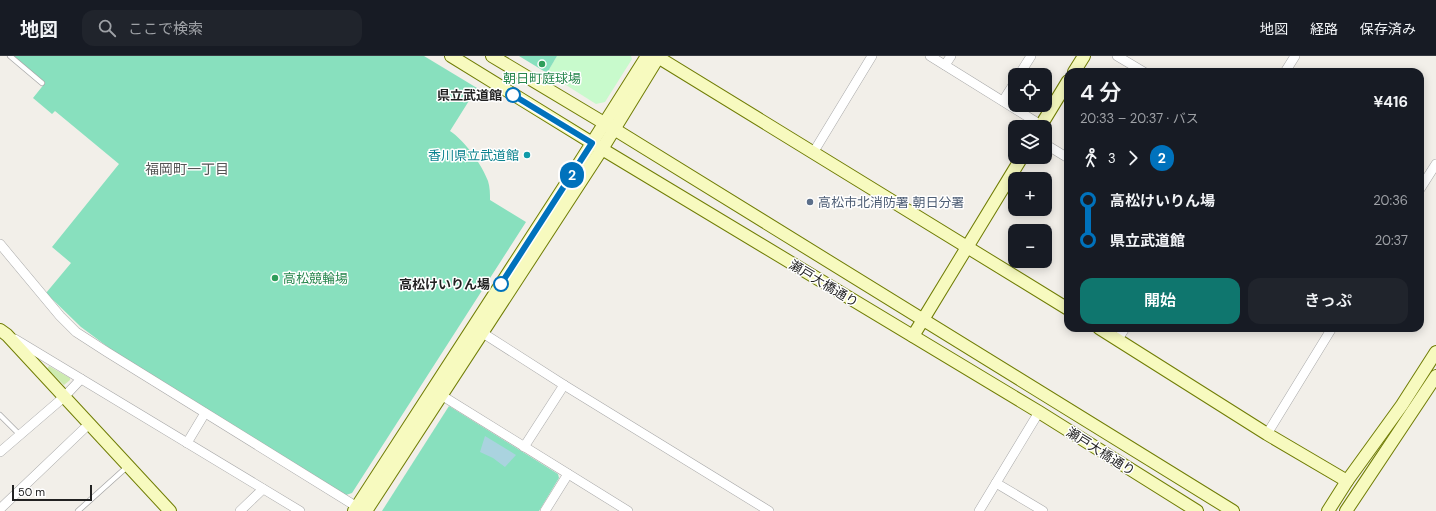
<!DOCTYPE html>
<html lang="ja">
<head>
<meta charset="utf-8">
<style>
  body { margin:0; font-family:"DM Sans","Noto Sans JP",sans-serif; background:#20242c; color:#f1f3f6; height:100vh; display:flex; flex-direction:column; font-size:15px; white-space:nowrap }
  * { box-sizing:border-box; margin:0 }
  p { font-size:13px; color:#9ea1a6 }
  .icon { flex:none; width:22px; height:22px; fill:none; stroke:currentColor; stroke-width:2; stroke-linecap:round; stroke-linejoin:round }
  .map { position:relative; flex:1; overflow:hidden }
  .side { position:absolute; left:1064px; top:12px; width:360px; height:264px; display:flex; flex-direction:column; background:#171b24; border-radius:12px; box-shadow:0 2px 10px #0003 }
  .side>* { flex:none }
  .badge { padding:0 8px; border-radius:13px; font-size:14px; line-height:26px }
  .tools { position:absolute; left:1008px; top:12px; display:grid; gap:8px }
  .tools a { display:grid; place-items:center; width:44px; height:44px; border-radius:8px; background:#171b24; box-shadow:0 2px 10px #0003; font-size:20px }
  .scale { position:absolute; left:12px; bottom:10px; width:80px; box-sizing:border-box; padding-left:4px; border:2px solid #222; border-top:0; font-size:11px; line-height:14px; white-space:nowrap; color:#222; -webkit-text-stroke:3px #fff; paint-order:stroke }
  .map>.badge { position:absolute; translate:-50% -50%; box-shadow:0 0 0 2px #fff }
  .legs { display:flex; align-items:center; gap:6px; height:44px; padding:0 16px; font-size:13px }
  .legs p { margin-inline-start:auto }
  .head { display:flex; align-items:center; justify-content:space-between; height:68px; padding:0 16px }
  h1 { font-size:22px; font-weight:600; line-height:30px }
  .primary-button { display:flex; gap:8px; margin-top:auto; padding:8px 16px }
  .primary-button a { flex:1; height:46px; border-radius:12px; background:#0f766e; color:#fff; font-size:16px; font-weight:600; line-height:46px; text-align:center }
  .primary-button a+a { background:#20242c; color:#f1f3f6 }
  ul { padding:0 16px; list-style:none }
  li { display:flex; align-items:center; gap:14px; height:40px; font-size:15px }
  li i { display:grid; place-items:center; width:6px; height:100%; margin:0 5px; background:currentColor }
  li i::after { content:''; width:10px; height:10px; margin:-5px; border:3px solid; border-radius:50%; background:#171b24 }
  li p { margin-inline-start:auto }
  li:first-child i { background:linear-gradient(#0000 50%,currentColor 0) }
  li:last-child i { background:linear-gradient(currentColor 50%,#0000 0) }
  header { display:flex; align-items:center; gap:24px; box-sizing:border-box; height:56px; padding:0 20px; background:#171b24; border-bottom:1px solid #363941 }
  header strong { font-size:19px }
  nav { display:flex; gap:22px; margin-inline-start:auto; font-size:14px }
  .search { width:280px; height:36px; background:#20242c; display:flex; align-items:center; gap:10px; box-sizing:border-box; padding:0 14px; border-radius:12px; color:#9ea1a6; font-size:15px }
  .map>svg:first-child { display:block }
  .grass { fill:#cdebb0 }
  .park { fill:#c8facc }
  .pitch { fill:#88e0be }
  .water { fill:#aad3df }
  .lines { fill:none; stroke-linecap:round; stroke-linejoin:round }
  .lane-casing { stroke:#a9a9a9; stroke-width:6 }
  .street-casing { stroke:#a9a9a9; stroke-width:10 }
  .secondary-casing { stroke:#707d05; stroke-width:14 }
  .lane { stroke:#fff; stroke-width:4.5 }
  .street { stroke:#fff; stroke-width:9 }
  .secondary { stroke:#f7fabf; stroke-width:12 }
  .line-1-casing { stroke:#fff; stroke-width:9 }
  .line-1 { stroke:#0072bc; stroke-width:6 }
  .leisure-dot { fill:#2e9e5b; stroke:#fff; stroke-width:1.5 }
  .stop-1-dot { fill:#fff; stroke:#0072bc; stroke-width:2 }
  .culture-dot { fill:#0f9aa8; stroke:#fff; stroke-width:1.5 }
  .service-dot { fill:#5c6f8a; stroke:#fff; stroke-width:1.5 }
  .labels { text-anchor:middle; stroke-width:3; stroke-linejoin:round; paint-order:stroke }
  .leisure-label { font-size:13px; fill:#27864d; stroke:#fff }
  .stop-label { font-size:13px; font-weight:bold; fill:#222; stroke:#fff; text-anchor:end }
  .culture-label { font-size:13px; fill:#0d838f; stroke:#fff; text-anchor:end }
  .service-label { font-size:13px; fill:#4e5e75; stroke:#fff; text-anchor:start }
  .street-label { font-size:13px; fill:#222; stroke:#fff }
  .neighbourhood-label { font-size:14px; fill:#555; stroke:#fff }
</style>
</head>
<body>
<header>
<strong>地図</strong>
<div class="search"><svg class="icon" aria-label="search" viewBox="0 0 24 24"><circle cx="10" cy="10" r="6"/><path d="M15 15l6 6"/></svg>ここで検索</div>
<nav><a>地図</a><a>経路</a><a>保存済み</a></nav>
</header>
<div class="map">
<svg width="1436" height="455" viewBox="0 0 1436 455">
  <rect width="100%" height="100%" fill="#f2efe9"/>
  <path class="grass" d="M49,310L70,322V324L64,329L47,313Z"/>
  <path class="park" d="M557,0H631L632,3L605,46L596,48L547,17Z"/>
  <g class="pitch">
    <path d="M13,0H424L477,32L450,75C465,85 482,109 488,125C490,131 490,138 490,144L526,166L352,437L346,439L116,297L81,271L46,237L71,207L52,191L119,108L55,55L52,58L33,42L45,27Z"/>
    <path d="M519,0H557L547,17Z"/>
    <path d="M449,350L558,418L559,422L539,455H382Z"/>
  </g>
  <path class="water" d="M485,380L516,399L505,411L493,402L480,396Z"/>
  <g class="lines">
    <g class="lane-casing">
      <g id="lane">
        <path d="M10,0L42,27"/>
        <path d="M0,359L20,379"/>
        <path d="M78,455L128,410"/>
      </g>
    </g>
    <g class="street-casing">
      <g id="street">
        <path d="M930,0L1041,69"/>
        <path d="M1117,0L1144,16"/>
        <path d="M945,9L951,0"/>
        <path d="M1285,16L1295,0"/>
        <path d="M1019,19L1031,0"/>
        <path d="M1003,45L1015,26"/>
        <path d="M1045,88L1068,102"/>
        <path d="M813,97L872,0"/>
        <path d="M1420,133L1436,108"/>
        <path d="M0,188L60,260L76,276L107,296L362,454"/>
        <path d="M478,274L564,329L769,455"/>
        <path d="M15,283L300,455"/>
        <path d="M1118,283L1125,272"/>
        <path d="M441,339L628,455"/>
        <path d="M1267,378L1332,272"/>
        <path d="M187,387L205,357"/>
        <path d="M524,391L564,329"/>
        <path d="M0,396L64,341L81,323"/>
        <path d="M996,427L1043,455"/>
        <path d="M0,453L89,368"/>
        <path d="M240,455L263,433"/>
        <path d="M545,455L568,418"/>
        <path d="M979,455L1039,356"/>
      </g>
    </g>
    <g class="secondary-casing">
      <g id="secondary">
        <path d="M451,0L602,93L1039,356L1197,455"/>
        <path d="M492,0L614,73L1233,455"/>
        <path d="M656,0L1068,253"/>
        <path d="M1074,16L1084,0"/>
        <path d="M1040,71L1068,25"/>
        <path d="M1099,272L1267,378L1347,425"/>
        <path d="M0,274L7,279L170,455"/>
        <path d="M913,280L1022,101"/>
        <path d="M354,455L573,117L647,0"/>
        <path d="M366,455L602,93L659,0"/>
        <path d="M1328,455L1347,425L1402,349L1436,296"/>
        <path d="M1346,455L1436,320"/>
      </g>
    </g>
    <use href="#lane" class="lane"/>
    <use href="#street" class="street"/>
    <use href="#secondary" class="secondary"/>
  </g>
  <g class="lines">
    <g class="line-1-casing">
      <path id="line-1" d="M501,228L592,87L513,39"/>
    </g>
    <use href="#line-1" class="line-1"/>
  </g>
  <g class="leisure-dot">
    <circle cx="542" cy="8" r="4"/>
    <circle cx="275" cy="222" r="4"/>
  </g>
  <g class="stop-1-dot">
    <circle cx="513" cy="39" r="7"/>
    <circle cx="501" cy="228" r="7"/>
  </g>
  <circle class="culture-dot" cx="527" cy="99" r="4"/>
  <circle class="service-dot" cx="810" cy="146" r="4"/>
  <g class="labels">
    <g class="leisure-label">
      <text x="542" y="27">朝日町庭球場</text>
      <text x="283" y="227" text-anchor="start">高松競輪場</text>
    </g>
    <g class="stop-label">
      <text x="502" y="44">県立武道館</text>
      <text x="490" y="233">高松けいりん場</text>
    </g>
    <g class="culture-label">
      <text x="519" y="104">香川県立武道館</text>
    </g>
    <g class="service-label">
      <text x="818" y="151">高松市北消防署 朝日分署</text>
    </g>
    <g class="street-label">
      <text transform="translate(824 227) rotate(31)" y="5">瀬戸大橋通り</text>
      <text transform="translate(1101 395) rotate(32)" y="5">瀬戸大橋通り</text>
    </g>
    <g class="neighbourhood-label">
      <text x="187" y="118">福岡町一丁目</text>
    </g>
  </g>
</svg>
<div class="tools">
<a><svg class="icon" aria-label="locate" viewBox="0 0 24 24"><circle cx="12" cy="12" r="6"/><path d="M12 2v4M12 18v4M2 12h4M18 12h4"/></svg></a>
<a><svg class="icon" aria-label="layers" viewBox="0 0 24 24"><path d="M12 4l9 5-9 5-9-5zM3 14l9 5 9-5"/></svg></a>
<a>+</a>
<a>−</a>
</div>
<div class="scale">50 m</div>
<b class="badge" style="left:572px;top:119px;background:#0072bc;color:#fff">2</b>
<section class="side">
<div class="head"><div><h1>4 分</h1><p>20:33 – 20:37 · バス</p></div><b>¥416</b></div>
<div class="legs"><svg class="icon" aria-label="walk" viewBox="0 0 24 24"><circle cx="13" cy="4" r="2"/><path d="M13 8l-2 6 4 7M11 14l-3 7M7 12l3-4h3l4 4"/></svg>3<svg class="icon" aria-label="forward" viewBox="0 0 24 24"><path d="M9 5l7 7-7 7"/></svg><b class="badge" style="background:#0072bc;color:#fff">2</b></div>
<ul>
<li><i style="color:#0072bc"></i><b>高松けいりん場</b><p>20:36</p></li>
<li><i style="color:#0072bc"></i><b>県立武道館</b><p>20:37</p></li>
</ul>
<div class="primary-button"><a>開始</a><a>きっぷ</a></div>
</section>
</div>
</body>
</html>
